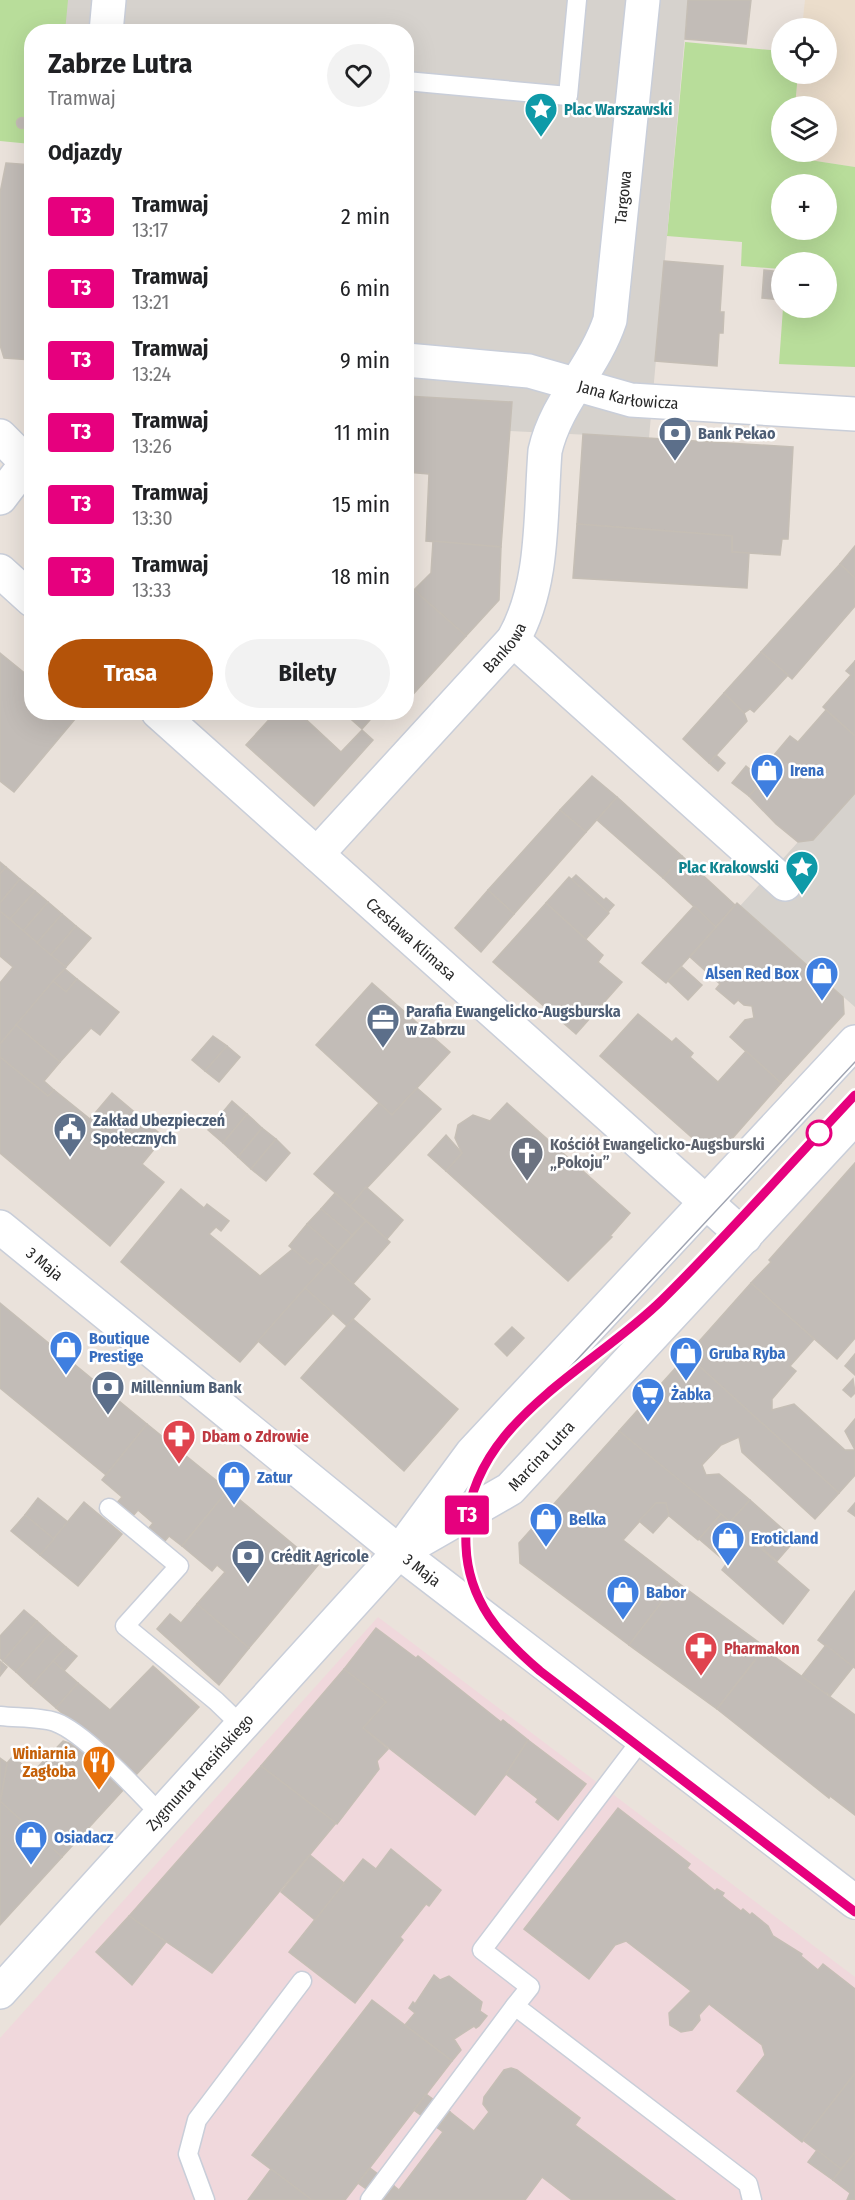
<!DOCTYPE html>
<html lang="pl">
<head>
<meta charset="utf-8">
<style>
  body { margin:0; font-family:"Fira Sans Condensed",sans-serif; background:#f2f2f2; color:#202124; height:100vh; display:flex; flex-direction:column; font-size:22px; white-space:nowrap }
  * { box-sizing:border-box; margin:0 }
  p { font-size:20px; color:#757577 }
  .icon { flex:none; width:33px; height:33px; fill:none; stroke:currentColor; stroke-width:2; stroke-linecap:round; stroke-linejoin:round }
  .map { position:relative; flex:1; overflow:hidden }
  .sheet { position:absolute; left:24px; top:24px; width:390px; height:696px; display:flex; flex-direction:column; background:#fff; border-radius:24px; box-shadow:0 6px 24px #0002 }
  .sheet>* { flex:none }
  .badge { padding:0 12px; border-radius:4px; font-size:21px; line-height:39px }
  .tools { position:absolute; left:771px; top:18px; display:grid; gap:12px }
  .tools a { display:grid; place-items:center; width:66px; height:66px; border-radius:50%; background:#fff; box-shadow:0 6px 24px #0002; font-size:30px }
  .map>.badge { position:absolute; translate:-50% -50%; box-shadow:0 0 0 3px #fff }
  h2 { padding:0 24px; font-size:22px; line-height:54px }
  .round { display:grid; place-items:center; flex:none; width:63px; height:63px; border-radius:32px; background:#f2f2f2 }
  .summary { display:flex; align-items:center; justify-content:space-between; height:102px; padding:0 24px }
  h1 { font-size:28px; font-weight:700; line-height:45px }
  .button { display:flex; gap:12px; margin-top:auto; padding:12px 24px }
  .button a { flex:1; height:69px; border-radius:36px; background:#b45309; color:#fff; font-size:24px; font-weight:700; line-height:69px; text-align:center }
  .button a+a { background:#f2f2f2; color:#202124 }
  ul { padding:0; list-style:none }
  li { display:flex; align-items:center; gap:18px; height:72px; padding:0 24px }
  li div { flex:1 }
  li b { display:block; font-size:22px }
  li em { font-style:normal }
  li .badge { min-width:66px; font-weight:700; text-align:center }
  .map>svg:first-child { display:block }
  .education { fill:#ebddcb }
  .medical { fill:#f0d8dc }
  .green { fill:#b8dd9a; fill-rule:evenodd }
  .plaza { fill:#d6d2cd }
  .building { fill:#c2bcb7; stroke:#c5beb5; stroke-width:1.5 }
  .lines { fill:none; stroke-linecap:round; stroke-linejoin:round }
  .lane-casing { stroke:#c9ced9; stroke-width:21 }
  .street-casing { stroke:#c9ced9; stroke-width:36 }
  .secondary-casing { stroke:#c9ced9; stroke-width:36 }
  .lane { stroke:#fff; stroke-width:18 }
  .street { stroke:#fff; stroke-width:33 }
  .secondary { stroke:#fff; stroke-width:33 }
  .tram { stroke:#9ea3b1; stroke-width:1.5 }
  .line-casing { stroke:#fff; stroke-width:14 }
  .line { stroke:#e6007e; stroke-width:9 }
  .stop-dot { fill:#fff; stroke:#e6007e; stroke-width:3 }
  .labels { text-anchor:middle; stroke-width:5; stroke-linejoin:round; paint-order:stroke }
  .culture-label { font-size:16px; font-weight:bold; fill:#0d838f; stroke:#fff; text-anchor:start }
  .street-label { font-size:16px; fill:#282828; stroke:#fff }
  .service-label { font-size:16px; font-weight:bold; fill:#4e5e75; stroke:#fff; text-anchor:start }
  .shop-label { font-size:16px; font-weight:bold; fill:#366cbe; stroke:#fff; text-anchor:start }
  .worship-label { font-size:16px; font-weight:bold; fill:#5b616d; stroke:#fff; text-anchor:start }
  .health-label { font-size:16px; font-weight:bold; fill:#be3a42; stroke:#fff; text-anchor:start }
  .food-label { font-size:16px; font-weight:bold; fill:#c56008; stroke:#fff; text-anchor:end }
</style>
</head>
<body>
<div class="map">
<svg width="855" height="2200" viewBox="0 0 855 2200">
  <rect width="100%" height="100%" fill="#eae2db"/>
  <path class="education" d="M805,0H855V167L790,157L791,152H826V106H795L798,74H826V28H802Z"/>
  <path class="medical" d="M378,1617L855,1977V2200H0V2038Z"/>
  <g class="green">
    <path d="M0,0H75L71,31L32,32L31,144L0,141Z"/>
    <path d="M685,42L781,51L782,74H798L795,106H782V152H791L790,157L855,167V367L779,364L783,308H826V262H782L781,269L741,266L742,242L667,236ZM826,184V230H782V184Z"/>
  </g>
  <g class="plaza">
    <path d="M68,0H688L649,438L510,431L511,402L407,396L406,32H65Z"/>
    <path d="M855,793V1007L740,906L798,842L813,840Z"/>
  </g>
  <g class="building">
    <path d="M688,0H751L746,44L685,39Z"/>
    <circle cx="22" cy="123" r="5.5"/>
    <path d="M6,163L32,165V360L4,358L0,345V193Z"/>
    <path d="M664,261L723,266L720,312H724L723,333H719L717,366L655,361Z"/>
    <path d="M764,270L782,272L781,300L762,298Z"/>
    <path d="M406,396L512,402L501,547L426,541L429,474L406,472Z"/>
    <path d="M583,434L793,447L788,539H782L780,555L732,552V536L577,524Z"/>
    <path d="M577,524L732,536V552L749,553L747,588L573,578Z"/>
    <path d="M433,541L501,547L499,600L466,636L414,590L431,573Z"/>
    <path d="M855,546V578L840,564Z"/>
    <path d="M840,564L855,578V606L792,679L761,652Z"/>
    <path d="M414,590L466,636L406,702V599Z"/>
    <path d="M761,652L788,675L754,712L750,709L744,713L724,693Z"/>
    <path d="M0,653L32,679V712H67L75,719L14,792L0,781Z"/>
    <path d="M855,661V660V736L823,707L851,675L846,671Z"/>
    <path d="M724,693L744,713L747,721L709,763L683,739Z"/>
    <path d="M826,710L855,736V793L813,840L798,842L776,824L749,796L763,780L757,774L770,760L778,761L774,755L790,736L798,742Z"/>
    <path d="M276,712H298L341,752L362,730L373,740L314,806L246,745Z"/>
    <path d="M343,712H377L362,729Z"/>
    <path d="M716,755L725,763L718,771L709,763Z"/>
    <path d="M746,766L763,780L749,796L732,783Z"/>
    <path d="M592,776L617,797L586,832L560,810Z"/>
    <path d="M617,797L682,856L663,878L597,820Z"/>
    <path d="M560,810L586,832L514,914L488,890Z"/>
    <path d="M682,856L735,905L716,927L663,878Z"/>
    <path d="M0,862L6,867L0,874Z"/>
    <path d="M6,867L20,879L0,903V874Z"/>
    <path d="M576,875L604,900L606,898L614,905L608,912L571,880Z"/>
    <path d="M569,877L609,913L586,939L546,903Z"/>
    <path d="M20,879L35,891L10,919L0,911V903Z"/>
    <path d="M488,890L514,914L481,952L455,928Z"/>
    <path d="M35,891L48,902L23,931L10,919Z"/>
    <path d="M48,902L62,914L37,943L23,931Z"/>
    <path d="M546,903L603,955L598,962L622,982L576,1034L493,962Z"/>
    <path d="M737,903L843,997L844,1014L781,1083L730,1037L745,1020L754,1018L752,1006L744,1005L738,1000L734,1004L716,989L720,984L690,957Z"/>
    <path d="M694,906L716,927L666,983L642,963Z"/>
    <path d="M0,911L66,967L0,1044V983L13,967L0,956Z"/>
    <path d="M62,914L76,926L51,955L37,943Z"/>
    <path d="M76,926L91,938L66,967L51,955Z"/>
    <path d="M682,967L702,985L688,1000L668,981Z"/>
    <path d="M65,969L77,979L66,992L53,981Z"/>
    <path d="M77,979L119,1012L100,1035L91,1028L60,1062L16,1025L53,981L66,992Z"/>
    <path d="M372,983L450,1052L392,1115L316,1045Z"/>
    <path d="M638,1014L672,1042L676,1038L693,1053L690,1057L718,1082L746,1051L781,1083L723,1149L706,1150L600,1056Z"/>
    <path d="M16,1025L60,1062L44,1081L54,1090L48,1096L0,1057V1044Z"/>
    <path d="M213,1036L227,1046L205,1071L192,1060Z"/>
    <path d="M227,1046L240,1057L219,1082L205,1071Z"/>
    <path d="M0,1057L48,1096L54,1090L90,1119L112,1093L164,1137L142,1164L164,1182L110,1246L0,1153Z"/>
    <path d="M417,1088L441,1109L350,1206L314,1174L379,1103L392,1115Z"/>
    <path d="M232,1101L247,1114L223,1143L208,1130Z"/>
    <path d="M507,1103L630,1213L610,1236L612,1237L568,1281L446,1171L462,1153L455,1138L458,1125L473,1115L490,1121Z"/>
    <path d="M247,1114L262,1128L238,1157L223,1143Z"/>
    <path d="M262,1128L276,1139L251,1169L238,1157Z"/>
    <path d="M446,1135L462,1153L446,1171L428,1155Z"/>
    <path d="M276,1139L290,1153L266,1181L251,1169Z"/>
    <path d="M855,1163V1338L837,1359L751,1283L771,1262L769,1260Z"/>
    <path d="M366,1187L403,1220L387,1239L350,1206Z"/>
    <path d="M181,1189L204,1208L207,1204L229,1221L221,1231L216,1227L209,1234L260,1276L294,1248L310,1264L316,1258L325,1266L240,1362L121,1262Z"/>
    <path d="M335,1193L366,1221L352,1235L321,1209Z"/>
    <path d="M321,1209L352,1235L338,1251L307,1224Z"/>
    <path d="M366,1221L390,1242L353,1284L329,1262Z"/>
    <path d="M307,1224L338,1251L325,1266L316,1258L310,1264L289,1246Z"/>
    <path d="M329,1262L370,1299L347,1326L305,1288Z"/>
    <path d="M751,1283L814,1339L790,1366L796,1371L772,1399V1410L794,1404L845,1450H855V1475L839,1493L687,1355Z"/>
    <path d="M305,1288L333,1313L285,1365L258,1341Z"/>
    <path d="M0,1303L147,1424L106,1475L0,1388Z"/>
    <path d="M353,1319L458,1409L404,1471L301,1378Z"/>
    <path d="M512,1327L524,1338L507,1356L495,1344Z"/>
    <path d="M855,1354V1375L845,1366Z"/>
    <path d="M687,1355L839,1493L815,1519L742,1452L739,1437L721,1445L702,1465L706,1475L719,1474L750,1500L730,1522L619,1431Z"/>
    <path d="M853,1379L855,1393L851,1397L843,1390Z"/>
    <path d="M855,1419V1450L845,1431Z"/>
    <path d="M147,1424L228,1490L182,1546L169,1536L165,1541L149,1528L153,1523L138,1510L132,1517L116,1504L122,1497L102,1480Z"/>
    <path d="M619,1431L721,1514L698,1540L667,1514L666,1503H656L623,1540L677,1582L629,1645L520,1563L519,1543Z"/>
    <path d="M228,1490L318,1565L249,1648L197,1604L225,1572L217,1565L212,1571L182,1546Z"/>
    <path d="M38,1498L68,1522L54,1539L25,1515Z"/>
    <path d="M750,1500L795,1540L777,1561L730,1522Z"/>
    <path d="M84,1502L122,1534L78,1586L40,1555Z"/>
    <path d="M656,1503H666L669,1515L653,1533L639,1521Z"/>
    <path d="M855,1503V1516L848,1511Z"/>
    <path d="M721,1514L809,1590L783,1624L722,1570L727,1563L699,1539Z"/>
    <path d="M25,1515L54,1539L40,1555L11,1531Z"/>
    <path d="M677,1582L765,1647L717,1709L629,1645Z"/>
    <path d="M855,1591V1668L818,1640Z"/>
    <path d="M197,1604L249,1648L219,1685L157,1629L170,1614L181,1623Z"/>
    <path d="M24,1610L37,1621L3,1661L0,1658V1636Z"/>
    <path d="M37,1621L50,1633L16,1672L3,1661Z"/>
    <path d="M376,1628L416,1658L418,1656L501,1722L503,1720L528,1740L506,1774L475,1815L363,1728L386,1702L344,1669Z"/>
    <path d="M50,1633L66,1647L31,1686L16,1672Z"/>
    <path d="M826,1645L853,1667L830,1696L827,1693L825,1696L801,1677Z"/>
    <path d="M66,1647L77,1656L64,1671L53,1661Z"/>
    <path d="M764,1649L855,1715V1815L830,1796L829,1798L717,1709Z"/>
    <path d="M0,1661L7,1667L0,1676Z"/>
    <path d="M53,1661L78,1683L56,1708L31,1686Z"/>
    <path d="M153,1666L199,1707L135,1776L56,1708L78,1683L110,1710Z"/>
    <path d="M344,1669L386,1702L363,1728L388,1749L377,1761L379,1769L337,1824L261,1766Z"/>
    <path d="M528,1740L586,1784L558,1820L536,1802L538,1799L506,1774Z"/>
    <path d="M63,1741L78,1746L43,1784L32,1773Z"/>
    <path d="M78,1746L125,1788L62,1857L0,1803L7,1763L13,1756L43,1784Z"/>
    <path d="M0,1758L7,1763L0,1803Z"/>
    <path d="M261,1766L336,1823L212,1973L129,1916Z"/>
    <path d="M1,1802L62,1857L0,1925V1803Z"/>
    <path d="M618,1808L690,1864L687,1868L715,1891L717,1889L724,1893L722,1896L741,1911L743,1909L750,1915L752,1913L768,1926L773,1936L802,1954L801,1956L818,1970L823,1964L855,1989V2073L802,2142L737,2091L765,2055L762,2045L709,2004L699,2015L700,2020L692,2030L681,2032L670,2025L669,2013L691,1991L626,1941L615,1945L589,1979L524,1929Z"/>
    <path d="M391,1849L441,1890L429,1906L426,1904L400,1937L403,1940L355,2003L289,1952L363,1859L376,1869Z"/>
    <path d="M310,1855L344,1883L315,1920L281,1892Z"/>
    <path d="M129,1916L166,1942L132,1985L96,1952Z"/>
    <path d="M434,1975L440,1980L449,1976L482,2002L480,2011L487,2016L479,2026L476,2028L474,2026L454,2039L461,2050L452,2061L405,2025L415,2013L409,2008L413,2002L415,2004Z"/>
    <path d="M372,2000L452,2061L345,2200H312L252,2155Z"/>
    <path d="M511,2068L517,2070L580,2118L575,2125L675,2200H572L542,2177L525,2200H382L394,2186L399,2190L443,2132L438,2128L450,2112L474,2131L489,2112L483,2104L484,2097L504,2070Z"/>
    <path d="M855,2073V2152L841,2169L803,2140Z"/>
    <path d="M426,2094L450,2112L438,2128L414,2110Z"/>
    <path d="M817,2150L841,2169L833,2180L808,2162Z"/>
    <path d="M855,2152V2200H847L850,2193L833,2180Z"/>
    <path d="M370,2168L394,2186L382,2200L358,2183Z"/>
    <path d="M271,2169L312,2200H248Z"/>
  </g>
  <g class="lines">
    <g class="lane-casing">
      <g id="lane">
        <path d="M406,81L568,96L577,0"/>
        <path d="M109,1508L179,1566L125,1626L216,1701L242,1726"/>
        <path d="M0,1716C17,1718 39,1717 55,1722C84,1732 139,1792 162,1816"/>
        <path d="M642,1739L482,1950L530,1987L515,2006L748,2184L752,2200"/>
        <path d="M205,2200L188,2154L197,2120L302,1981"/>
        <path d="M370,2200L515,2006"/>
      </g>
    </g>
    <g class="street-casing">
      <g id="street">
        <path d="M106,32L109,0"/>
        <path id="s1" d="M406,360L529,371L631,400L855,414"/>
        <path d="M0,436L27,463"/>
        <path d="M0,498L32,456"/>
        <path d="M0,571L32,600"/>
        <path d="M513,640L785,884"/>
        <path id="s2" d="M158,712L745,1237"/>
        <path id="s3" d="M317,854L513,640C545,584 540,514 545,451C556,402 594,368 610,320L643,0"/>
        <path id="s4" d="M0,1992L399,1552"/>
      </g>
    </g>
    <g class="secondary-casing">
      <g id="secondary">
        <path id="s5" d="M0,1227L399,1552L855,1902"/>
        <path id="s6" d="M409,1547L510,1489L855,1117"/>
        <path d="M399,1552L472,1453L855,1042"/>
      </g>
    </g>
    <use href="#lane" class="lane"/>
    <use href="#street" class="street"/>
    <use href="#secondary" class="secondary"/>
    <g class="tram">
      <path d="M855,1062L504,1438C461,1493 451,1561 491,1622C503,1641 522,1656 540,1671L855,1912"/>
      <path d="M580,1366L637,1323L662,1300L855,1095"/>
    </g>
  </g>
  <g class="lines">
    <g class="line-casing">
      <path id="line" d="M855,1095C791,1163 729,1234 662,1300C589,1372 460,1426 466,1546C468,1600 500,1637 540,1671L855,1912"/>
    </g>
    <use href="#line" class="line"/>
  </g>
  <defs>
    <g id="sight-pin" transform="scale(1.725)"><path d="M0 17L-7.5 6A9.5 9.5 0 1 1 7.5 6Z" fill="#0f9aa8" stroke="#fff"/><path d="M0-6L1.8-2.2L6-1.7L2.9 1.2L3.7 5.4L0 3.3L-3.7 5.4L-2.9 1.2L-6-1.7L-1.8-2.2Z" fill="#fff"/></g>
    <g id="bank-pin" transform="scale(1.725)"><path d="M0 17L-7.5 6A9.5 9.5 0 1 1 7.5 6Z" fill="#5c6f8a" stroke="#fff"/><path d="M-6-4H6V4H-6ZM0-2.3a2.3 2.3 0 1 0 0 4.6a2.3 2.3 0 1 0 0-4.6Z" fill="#fff"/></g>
    <g id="shop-pin" transform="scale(1.725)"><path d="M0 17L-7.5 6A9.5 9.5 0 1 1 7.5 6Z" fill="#3f7fe0" stroke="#fff"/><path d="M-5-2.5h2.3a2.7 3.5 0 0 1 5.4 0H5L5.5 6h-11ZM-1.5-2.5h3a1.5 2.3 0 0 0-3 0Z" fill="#fff"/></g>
    <g id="office-pin" transform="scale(1.725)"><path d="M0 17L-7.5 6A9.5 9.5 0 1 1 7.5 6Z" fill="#5c6f8a" stroke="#fff"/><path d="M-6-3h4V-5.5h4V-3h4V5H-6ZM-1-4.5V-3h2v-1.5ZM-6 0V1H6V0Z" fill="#fff"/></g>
    <g id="civic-pin" transform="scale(1.725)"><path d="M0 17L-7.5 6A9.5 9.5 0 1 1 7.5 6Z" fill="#5c6f8a" stroke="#fff"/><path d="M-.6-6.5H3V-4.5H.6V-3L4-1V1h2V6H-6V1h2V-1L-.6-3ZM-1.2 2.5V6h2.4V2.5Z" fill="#fff"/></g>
    <g id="church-pin" transform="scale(1.725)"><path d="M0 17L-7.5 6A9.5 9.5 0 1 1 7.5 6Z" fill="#6b7280" stroke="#fff"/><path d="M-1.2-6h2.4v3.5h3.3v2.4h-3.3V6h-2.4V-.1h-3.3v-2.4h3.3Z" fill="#fff"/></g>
    <g id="supermarket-pin" transform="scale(1.725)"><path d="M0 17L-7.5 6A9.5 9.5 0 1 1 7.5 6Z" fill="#3f7fe0" stroke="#fff"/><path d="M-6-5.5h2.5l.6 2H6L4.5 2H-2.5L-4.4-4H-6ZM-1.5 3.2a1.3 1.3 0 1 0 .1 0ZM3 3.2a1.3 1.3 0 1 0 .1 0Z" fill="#fff"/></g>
    <g id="pharmacy-pin" transform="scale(1.725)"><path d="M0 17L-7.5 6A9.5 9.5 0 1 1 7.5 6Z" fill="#e0444e" stroke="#fff"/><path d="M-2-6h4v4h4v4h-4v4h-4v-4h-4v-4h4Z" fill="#fff"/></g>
    <g id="restaurant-pin" transform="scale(1.725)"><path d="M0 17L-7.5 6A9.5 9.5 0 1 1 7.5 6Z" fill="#e8710a" stroke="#fff"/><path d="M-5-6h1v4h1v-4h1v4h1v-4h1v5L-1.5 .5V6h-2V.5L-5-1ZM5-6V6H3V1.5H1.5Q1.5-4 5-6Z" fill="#fff"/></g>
  </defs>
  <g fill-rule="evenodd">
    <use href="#sight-pin" x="541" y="109"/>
    <use href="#bank-pin" x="675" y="433"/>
    <use href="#shop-pin" x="767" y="770"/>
    <use href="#sight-pin" x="802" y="867"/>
    <use href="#shop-pin" x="822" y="973"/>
    <use href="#office-pin" x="383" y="1020"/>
    <use href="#civic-pin" x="70" y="1129"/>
    <use href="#church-pin" x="527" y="1153"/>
    <use href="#shop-pin" x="66" y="1347"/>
    <use href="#shop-pin" x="686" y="1353"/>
    <use href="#bank-pin" x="108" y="1387"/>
    <use href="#supermarket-pin" x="648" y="1394"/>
    <use href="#pharmacy-pin" x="179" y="1436"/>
    <use href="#shop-pin" x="234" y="1477"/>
    <use href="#shop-pin" x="546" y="1519"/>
    <use href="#shop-pin" x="728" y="1538"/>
    <use href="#bank-pin" x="248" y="1556"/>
    <use href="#shop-pin" x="623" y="1592"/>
    <use href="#pharmacy-pin" x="701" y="1648"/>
    <use href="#restaurant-pin" x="99" y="1762"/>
    <use href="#shop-pin" x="31" y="1837"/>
  </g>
  <circle class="stop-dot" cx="819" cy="1133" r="12"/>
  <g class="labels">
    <g class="culture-label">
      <text x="564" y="115">Plac Warszawski</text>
      <text x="779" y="873" text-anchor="end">Plac Krakowski</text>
    </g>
    <g class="street-label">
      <text dy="6" stroke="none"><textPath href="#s3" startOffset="754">Targowa</textPath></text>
      <text dy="6" stroke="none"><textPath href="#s1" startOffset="226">Jana Karłowicza</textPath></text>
      <text dy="6" stroke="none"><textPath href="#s3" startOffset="279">Bankowa</textPath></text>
      <text dy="6" stroke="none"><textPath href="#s2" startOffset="340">Czesława Klimasa</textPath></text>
      <text dy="6" stroke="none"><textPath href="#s5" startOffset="58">3 Maja</textPath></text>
      <text dy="6" stroke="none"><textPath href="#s6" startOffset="162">Marcina Lutra</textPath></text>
      <text dy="6" stroke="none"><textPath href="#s5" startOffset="544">3 Maja</textPath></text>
      <text dy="6" stroke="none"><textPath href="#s4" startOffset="297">Zygmunta Krasińskiego</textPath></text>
    </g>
    <g class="service-label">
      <text x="698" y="439">Bank Pekao</text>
      <text x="406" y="1017">Parafia Ewangelicko-Augsburska<tspan x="406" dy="18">w Zabrzu</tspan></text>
      <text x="93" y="1126">Zakład Ubezpieczeń<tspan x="93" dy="18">Społecznych</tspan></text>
      <text x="131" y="1393">Millennium Bank</text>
      <text x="271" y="1562">Crédit Agricole</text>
    </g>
    <g class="shop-label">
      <text x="790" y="776">Irena</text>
      <text x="799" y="979" text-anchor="end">Alsen Red Box</text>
      <text x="89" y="1344">Boutique<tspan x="89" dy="18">Prestige</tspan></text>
      <text x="709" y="1359">Gruba Ryba</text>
      <text x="671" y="1400">Żabka</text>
      <text x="257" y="1483">Zatur</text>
      <text x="569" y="1525">Belka</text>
      <text x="751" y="1544">Eroticland</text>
      <text x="646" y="1598">Babor</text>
      <text x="54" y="1843">Osiadacz</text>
    </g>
    <g class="worship-label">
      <text x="550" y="1150">Kościół Ewangelicko-Augsburski<tspan x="550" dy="18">„Pokoju”</tspan></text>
    </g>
    <g class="health-label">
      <text x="202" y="1442">Dbam o Zdrowie</text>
      <text x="724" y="1654">Pharmakon</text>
    </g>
    <g class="food-label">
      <text x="76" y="1759">Winiarnia<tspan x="76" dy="18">Zagłoba</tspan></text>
    </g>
  </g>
</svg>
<div class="tools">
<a><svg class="icon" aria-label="locate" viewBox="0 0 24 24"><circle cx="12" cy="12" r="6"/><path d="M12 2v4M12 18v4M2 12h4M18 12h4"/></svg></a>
<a><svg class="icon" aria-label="layers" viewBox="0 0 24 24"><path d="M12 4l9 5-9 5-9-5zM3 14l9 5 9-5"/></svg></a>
<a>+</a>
<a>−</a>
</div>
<b class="badge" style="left:467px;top:1515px;background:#e6007e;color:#fff">T3</b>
<section class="sheet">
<div class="summary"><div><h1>Zabrze Lutra</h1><p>Tramwaj</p></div><a class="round"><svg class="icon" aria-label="heart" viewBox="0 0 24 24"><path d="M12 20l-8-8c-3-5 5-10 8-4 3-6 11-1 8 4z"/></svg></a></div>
<h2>Odjazdy</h2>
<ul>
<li><span class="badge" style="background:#e6007e;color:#fff">T3</span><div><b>Tramwaj</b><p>13:17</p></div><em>2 min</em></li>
<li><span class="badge" style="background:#e6007e;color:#fff">T3</span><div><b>Tramwaj</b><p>13:21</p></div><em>6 min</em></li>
<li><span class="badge" style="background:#e6007e;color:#fff">T3</span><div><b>Tramwaj</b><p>13:24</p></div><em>9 min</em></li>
<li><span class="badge" style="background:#e6007e;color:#fff">T3</span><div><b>Tramwaj</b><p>13:26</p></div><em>11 min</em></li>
<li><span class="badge" style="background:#e6007e;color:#fff">T3</span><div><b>Tramwaj</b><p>13:30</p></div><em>15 min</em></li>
<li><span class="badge" style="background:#e6007e;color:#fff">T3</span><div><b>Tramwaj</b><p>13:33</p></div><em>18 min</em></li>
</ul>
<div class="button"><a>Trasa</a><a>Bilety</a></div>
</section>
</div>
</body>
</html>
